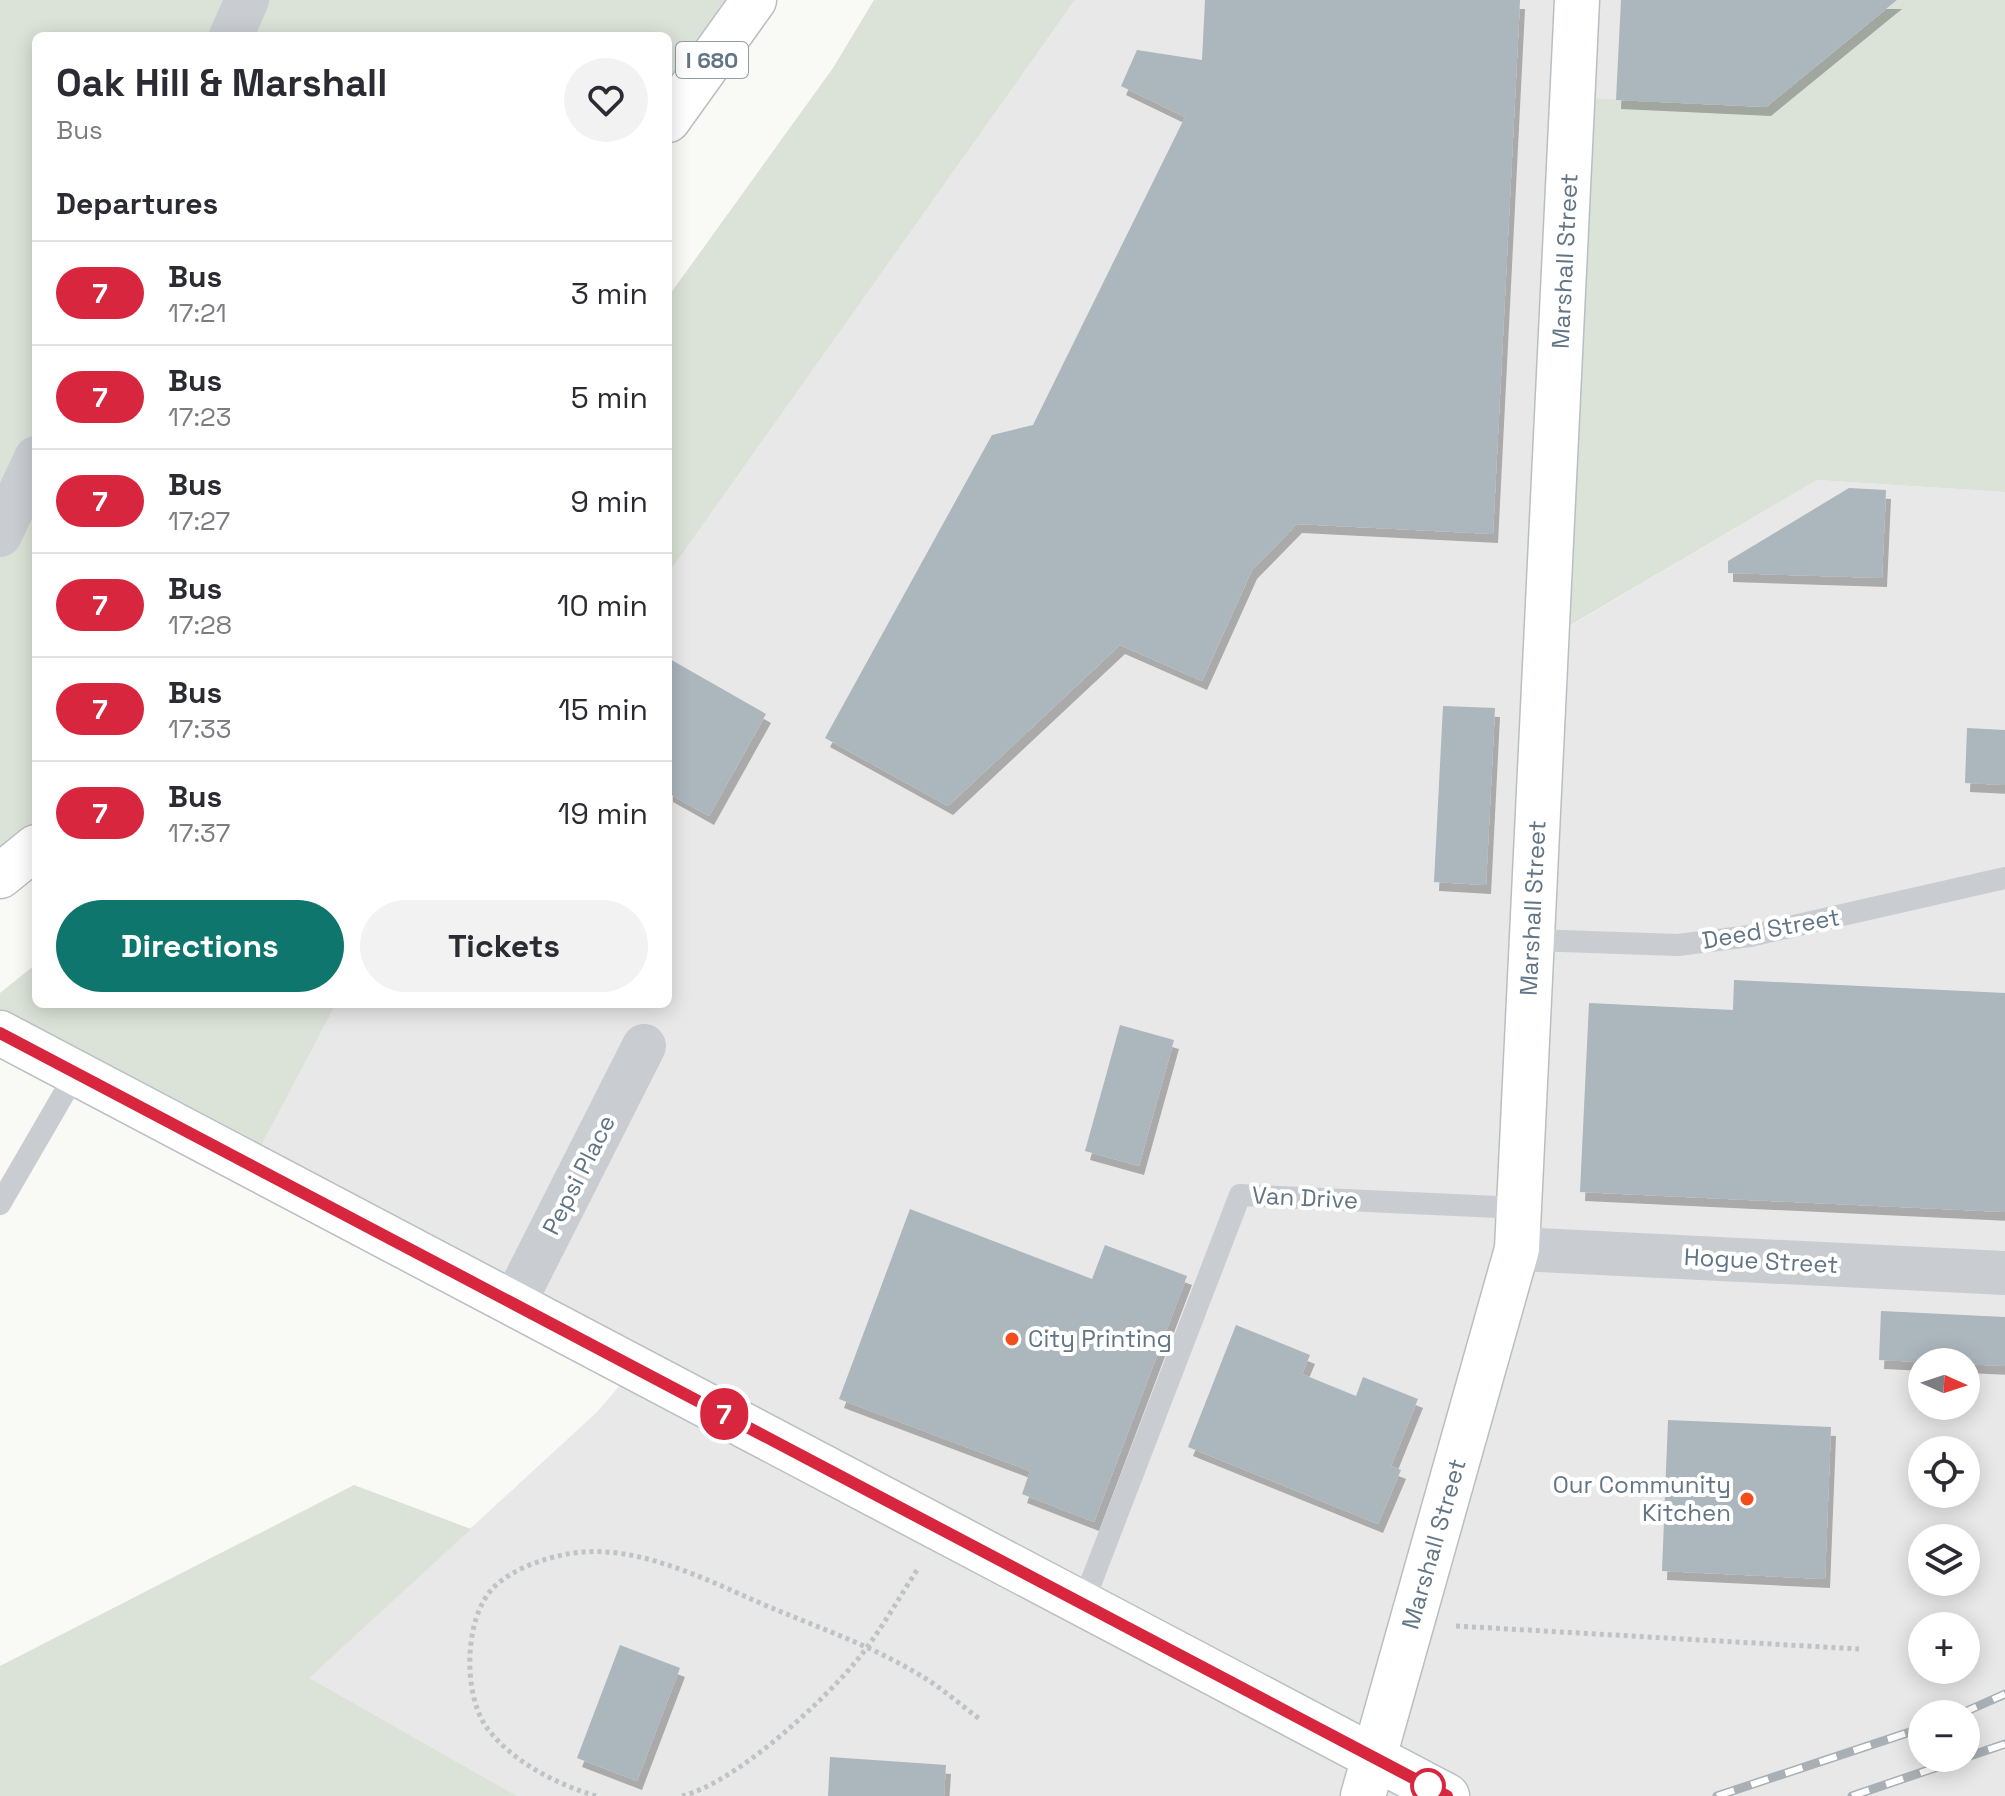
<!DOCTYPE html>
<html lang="en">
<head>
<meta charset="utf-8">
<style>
  body { margin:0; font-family:"Space Grotesk",sans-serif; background:#f2f2f3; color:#2b2b33; height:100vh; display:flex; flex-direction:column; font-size:30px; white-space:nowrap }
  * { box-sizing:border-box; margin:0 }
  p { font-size:26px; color:#7c7c81 }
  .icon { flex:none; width:44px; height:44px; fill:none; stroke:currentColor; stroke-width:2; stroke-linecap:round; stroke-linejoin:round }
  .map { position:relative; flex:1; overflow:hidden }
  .drawer { position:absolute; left:32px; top:32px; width:640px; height:976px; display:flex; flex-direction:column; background:#fff; border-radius:12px; box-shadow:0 4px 20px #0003 }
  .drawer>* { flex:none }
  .badge { padding:0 16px; border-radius:26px; font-size:28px; line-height:52px }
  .needle { width:52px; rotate:93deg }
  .buttons { position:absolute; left:1908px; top:1348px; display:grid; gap:16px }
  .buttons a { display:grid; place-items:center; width:72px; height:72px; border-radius:50%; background:#fff; box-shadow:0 4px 20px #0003; font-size:40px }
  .map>.badge { position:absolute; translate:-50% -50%; box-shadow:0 0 0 4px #fff }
  h2 { padding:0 24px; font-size:30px; line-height:72px }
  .round { display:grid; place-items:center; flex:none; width:84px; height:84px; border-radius:42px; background:#f2f2f3 }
  .overview { display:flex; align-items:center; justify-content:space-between; height:136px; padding:0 24px }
  h1 { font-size:38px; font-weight:800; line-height:60px }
  .action { display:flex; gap:16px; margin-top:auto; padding:16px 24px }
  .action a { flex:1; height:92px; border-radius:48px; background:#0f766e; color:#fff; font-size:32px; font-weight:800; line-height:92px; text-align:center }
  .action a+a { background:#f2f2f3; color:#2b2b33 }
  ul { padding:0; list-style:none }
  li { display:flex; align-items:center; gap:24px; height:104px; padding:0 24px; border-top:2px solid #e1e1e2 }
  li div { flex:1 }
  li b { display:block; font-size:30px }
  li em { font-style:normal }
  li .badge { min-width:88px; font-weight:700; text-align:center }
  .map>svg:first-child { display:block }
  .built { fill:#e7e8e7; fill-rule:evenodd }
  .green { fill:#dbe2d7 }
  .building { fill:#acb6bd; filter:url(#shadow) }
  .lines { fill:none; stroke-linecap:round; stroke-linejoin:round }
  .secondary-casing { stroke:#b8bfc4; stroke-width:47 }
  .highway-casing { stroke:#bbbfc2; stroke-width:47 }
  .path { stroke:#c0c3c5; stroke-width:5; stroke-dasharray:4 4; stroke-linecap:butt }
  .lane { stroke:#c9cdd1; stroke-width:22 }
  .street { stroke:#c9cdd1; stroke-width:44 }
  .secondary { stroke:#fff; stroke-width:44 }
  .highway { stroke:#fff; stroke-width:44 }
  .rail-casing { stroke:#a8afb5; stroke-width:9 }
  .rail { stroke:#fff; stroke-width:6; stroke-dasharray:18; stroke-linecap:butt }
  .line-casing { stroke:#fff; stroke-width:18 }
  .line { stroke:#d7263d; stroke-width:12 }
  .poi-dot { fill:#f64b1a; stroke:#fff; stroke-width:3 }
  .stop-dot { fill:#fff; stroke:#d7263d; stroke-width:4 }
  .labels { text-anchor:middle; stroke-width:8; stroke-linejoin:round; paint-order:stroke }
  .shield { fill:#fff; stroke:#909eaa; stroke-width:2 }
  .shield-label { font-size:22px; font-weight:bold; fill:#617585 }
  .street-label { font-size:24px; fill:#617585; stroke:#fff }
  .poi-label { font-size:24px; fill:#617585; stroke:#fff; text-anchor:start }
</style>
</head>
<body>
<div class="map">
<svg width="2005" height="1796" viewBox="0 0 2005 1796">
  <defs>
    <filter id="shadow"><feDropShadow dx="5" dy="9" stdDeviation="0" flood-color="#0004"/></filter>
  </defs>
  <rect width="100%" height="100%" fill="#f9f9f6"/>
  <path class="built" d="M1075,0H1897L1766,107L1573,97L1548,639L1817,480L2005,492V1796H517L308,1678L597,1412L635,1368L251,1165L336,1004H668V574ZM1922,1362H1966V1406H1922ZM1922,1450H1966V1494H1922ZM1922,1538H1966V1582H1922ZM1922,1626H1966V1670H1922ZM1922,1714H1966V1758H1922Z"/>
  <g class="green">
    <path d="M0,0H754L668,120V36H36V847L0,876Z"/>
    <path d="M874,0H1075L668,574V297L833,68Z"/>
    <path d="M1897,0H2005V492L1817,480L1547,639L1573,97L1766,107Z"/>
    <path d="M36,964V1004H336L251,1165L0,1032V993Z"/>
    <path d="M354,1485L471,1529L309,1678L517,1796H0V1666Z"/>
  </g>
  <g class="building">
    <path d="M1205,0H1520L1493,534L1297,524L1252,570L1202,681L1120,645L948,806L825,738L992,435L1033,425L1185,117L1121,86L1137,50L1202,60Z"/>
    <path d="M1621,0H1897L1766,107L1616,100Z"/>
    <path d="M1849,488L1886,490L1882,578L1728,573V561Z"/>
    <path d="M668,658L766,714L709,816L668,793Z"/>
    <path d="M1443,706L1495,708L1486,885L1434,882Z"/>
    <path d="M1967,728L2005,730V785L1965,783Z"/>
    <path d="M1734,980L2005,993V1212L1580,1192L1589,1003L1733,1010Z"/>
    <path d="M1120,1025L1174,1040L1139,1166L1085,1151Z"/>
    <path d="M910,1209L1092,1279L1105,1245L1187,1276L1094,1522L1022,1494L1030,1471L839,1399Z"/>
    <path d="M1881,1311L2005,1317V1366L1879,1360Z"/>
    <path d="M1236,1325L1310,1355L1302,1374L1356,1396L1363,1377L1418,1399L1391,1466L1401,1470L1378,1524L1188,1447Z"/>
    <path d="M1668,1420L1831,1427L1825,1579L1662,1571Z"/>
    <path d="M620,1645L680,1668L637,1781L577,1758Z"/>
    <path d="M830,1757L946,1765L944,1796H828Z"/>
  </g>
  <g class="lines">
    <g class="secondary-casing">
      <g id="secondary">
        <path d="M0,1033L1447,1796"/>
        <path d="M1363,1796L1517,1249L1577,0"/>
      </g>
    </g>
    <g class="highway-casing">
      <g id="highway">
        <path d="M668,120L754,0"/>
        <path d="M0,876L36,847"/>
      </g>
    </g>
    <g class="path">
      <path d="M1456,1626L1859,1649"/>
      <path d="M596,1796C556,1784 510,1761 485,1725C463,1691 464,1617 494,1587C514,1567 555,1554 583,1552C650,1547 720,1587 779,1611C828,1631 878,1649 923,1677C943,1689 962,1706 981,1720"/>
      <path d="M682,1796C736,1782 817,1707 853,1665C878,1636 898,1599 919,1567"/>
    </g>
    <g class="lane">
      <path d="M1532,940L1678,945L1750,936L2005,878"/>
      <path d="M0,1204L76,1073"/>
      <path d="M1083,1603L1240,1195L1519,1208"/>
    </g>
    <g class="street">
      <path d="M231,36L247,0"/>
      <path d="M0,535L36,458"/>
      <path d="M1517,1249L2005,1273"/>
      <path d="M514,1303L644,1046"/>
    </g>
    <use href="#secondary" class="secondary"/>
    <use href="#highway" class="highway"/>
    <g class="rail-casing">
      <g id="rail">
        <path d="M1960,1714L2005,1694"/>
        <path d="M1717,1796L1922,1728"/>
        <path d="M1852,1796L2005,1744"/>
      </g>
    </g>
    <use href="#rail" class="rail"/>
  </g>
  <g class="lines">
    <g class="line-casing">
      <path id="line" d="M0,1033L1447,1796"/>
    </g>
    <use href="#line" class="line"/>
  </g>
  <g class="poi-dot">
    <circle cx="1012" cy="1339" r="8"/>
    <circle cx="1747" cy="1499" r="8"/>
  </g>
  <circle class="stop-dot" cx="1428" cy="1786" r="16"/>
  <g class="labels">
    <rect class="shield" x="676" y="42" width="72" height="36" rx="6"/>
    <g class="shield-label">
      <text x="712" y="68">I 680</text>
    </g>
    <g class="street-label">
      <text transform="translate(1565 261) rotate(-87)" y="8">Marshall Street</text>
      <text transform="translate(1533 908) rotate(-87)" y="8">Marshall Street</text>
      <text transform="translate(1771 929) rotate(-10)" y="8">Deed Street</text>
      <text transform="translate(579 1175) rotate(-63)" y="8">Pepsi Place</text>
      <text transform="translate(1305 1198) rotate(3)" y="8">Van Drive</text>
      <text transform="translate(1761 1261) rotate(3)" y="8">Hogue Street</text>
      <text transform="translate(1434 1544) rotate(-74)" y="8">Marshall Street</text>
    </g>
    <g class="poi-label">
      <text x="1028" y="1347">City Printing</text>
      <text x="1731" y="1493" text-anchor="end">Our Community<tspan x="1731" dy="28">Kitchen</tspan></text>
    </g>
  </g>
</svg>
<div class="buttons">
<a><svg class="needle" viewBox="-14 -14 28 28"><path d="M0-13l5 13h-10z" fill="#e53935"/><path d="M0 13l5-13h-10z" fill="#7c7c81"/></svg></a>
<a><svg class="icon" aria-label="locate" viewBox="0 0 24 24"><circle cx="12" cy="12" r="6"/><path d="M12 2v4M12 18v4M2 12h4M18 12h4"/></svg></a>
<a><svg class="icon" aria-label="layers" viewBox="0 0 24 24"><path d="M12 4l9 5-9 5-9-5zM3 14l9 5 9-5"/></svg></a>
<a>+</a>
<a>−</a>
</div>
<b class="badge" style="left:724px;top:1414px;background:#d7263d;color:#fff">7</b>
<section class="drawer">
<div class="overview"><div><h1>Oak Hill &amp; Marshall</h1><p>Bus</p></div><a class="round"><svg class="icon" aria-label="heart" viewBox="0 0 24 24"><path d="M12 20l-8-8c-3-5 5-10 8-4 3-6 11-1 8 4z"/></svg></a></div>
<h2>Departures</h2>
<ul>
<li><span class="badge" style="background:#d7263d;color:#fff">7</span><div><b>Bus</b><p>17:21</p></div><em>3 min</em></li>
<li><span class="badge" style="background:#d7263d;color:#fff">7</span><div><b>Bus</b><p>17:23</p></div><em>5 min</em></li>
<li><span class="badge" style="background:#d7263d;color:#fff">7</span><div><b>Bus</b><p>17:27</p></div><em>9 min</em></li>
<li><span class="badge" style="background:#d7263d;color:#fff">7</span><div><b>Bus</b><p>17:28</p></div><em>10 min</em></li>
<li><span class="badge" style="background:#d7263d;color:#fff">7</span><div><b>Bus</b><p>17:33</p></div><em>15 min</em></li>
<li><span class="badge" style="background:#d7263d;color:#fff">7</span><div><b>Bus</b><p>17:37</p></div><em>19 min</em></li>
</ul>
<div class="action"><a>Directions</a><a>Tickets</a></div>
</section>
</div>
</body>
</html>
